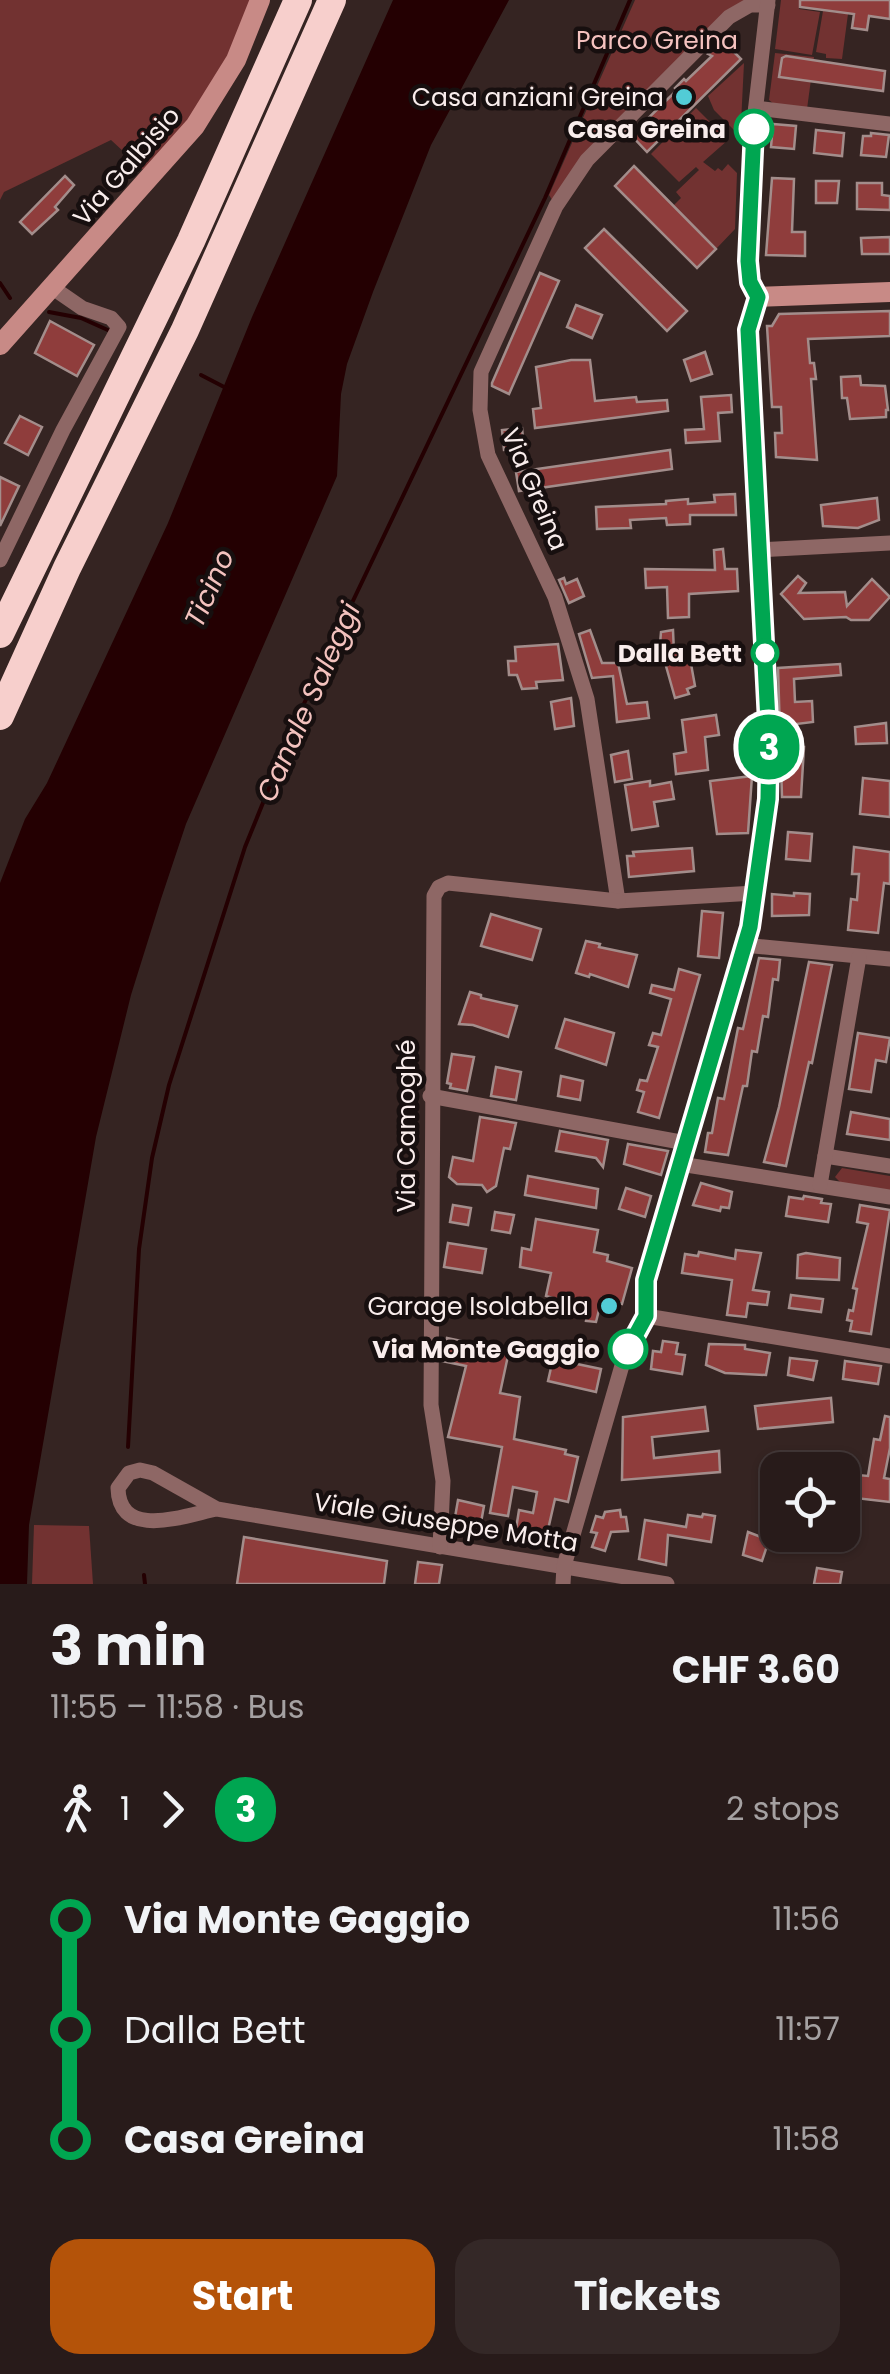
<!DOCTYPE html>
<html lang="en">
<head>
<meta charset="utf-8">
<style>
  body { margin:0; font-family:Poppins,sans-serif; background:#342827; color:#f1f3f6; height:100vh; display:flex; flex-direction:column; font-size:38px; white-space:nowrap }
  * { box-sizing:border-box; margin:0 }
  p { font-size:32px; color:#a5a1a2 }
  .icon { flex:none; width:55px; height:55px; fill:none; stroke:currentColor; stroke-width:2; stroke-linecap:round; stroke-linejoin:round }
  .map { position:relative; height:1584px; overflow:hidden }
  .sheet { display:flex; flex-direction:column; background:#281b1a; flex:1 }
  .sheet>* { flex:none }
  .badge { padding:0 20px; border-radius:32px; font-size:35px; line-height:65px }
  .buttons { position:absolute; left:760px; top:1452px; display:grid; gap:20px }
  .buttons a { display:grid; place-items:center; width:100px; height:100px; border-radius:20px; background:#281b1a; box-shadow:0 2px 8px #0004,0 0 0 2px #443939; font-size:50px }
  .map>.badge { position:absolute; translate:-50% -50%; box-shadow:0 0 0 5px #fff }
  .legs { display:flex; align-items:center; gap:15px; height:110px; padding:0 50px; font-size:32px }
  .legs p { margin-inline-start:auto }
  .headline { display:flex; align-items:center; justify-content:space-between; height:170px; padding:0 50px }
  h1 { font-size:55px; font-weight:700; line-height:75px }
  .cta { display:flex; gap:20px; margin-top:auto; padding:20px 50px }
  .cta a { flex:1; height:115px; border-radius:30px; background:#b45309; color:#fff; font-size:40px; font-weight:700; line-height:115px; text-align:center }
  .cta a+a { background:#342827; color:#f1f3f6 }
  ul { padding:0 50px; list-style:none }
  li { display:flex; align-items:center; gap:35px; height:110px; font-size:38px }
  li i { display:grid; place-items:center; width:15px; height:100%; margin:0 12px; background:currentColor }
  li i::after { content:''; width:25px; height:25px; margin:-12px; border:8px solid; border-radius:50%; background:#281b1a }
  li p { margin-inline-start:auto }
  li:first-child i { background:linear-gradient(#0000 50%,currentColor 0) }
  li:last-child i { background:linear-gradient(currentColor 50%,#0000 0) }
  .map>svg:first-child { display:block }
  .green { fill:#723231 }
  .water { fill:#240002 }
  .lines { fill:none; stroke-linecap:round; stroke-linejoin:round }
  .stream { stroke:#240002; stroke-width:4 }
  .building { fill:#8f3d3c; stroke:#a38d8b; stroke-width:2.5 }
  .street { stroke:#8e6765; stroke-width:15 }
  .secondary { stroke:#c88a86; stroke-width:20 }
  .highway { stroke:#f7cfcc; stroke-width:28 }
  .line-1-casing { stroke:#fff; stroke-width:22 }
  .line-1 { stroke:#00a651; stroke-width:15 }
  .poi-dot { fill:#52ccd6; stroke:#170f0f; stroke-width:4 }
  .stop-1-dot { fill:#fff; stroke:#00a651; stroke-width:5 }
  .labels { text-anchor:middle; stroke-width:9; stroke-linejoin:round; paint-order:stroke }
  .park-label { font-size:25px; fill:#f4c2bf; stroke:#170f0f }
  .poi-label { font-size:25px; fill:#f9edec; stroke:#170f0f; text-anchor:end }
  .stop-label { font-size:25px; font-weight:bold; fill:#f9edec; stroke:#170f0f; text-anchor:end }
  .street-label { font-size:25px; fill:#f9edec; stroke:#170f0f }
  .water-label { font-size:28px; font-style:italic; fill:#f3c2be; stroke:#170f0f }
</style>
</head>
<body>
<div class="map">
<svg width="890" height="1584" viewBox="0 0 890 1584">
  <rect width="100%" height="100%" fill="#352422"/>
  <g class="green">
    <path d="M0,0H260L249,31L152,178L111,140L4,192L0,200Z"/>
    <path d="M635,0H768L750,5L587,160L556,206L549,195Z"/>
    <path d="M781,0H799V9L820,12L812,55L775,49Z"/>
    <path d="M823,11L848,14L842,59L826,58V54L816,52Z"/>
    <path d="M775,53L814,57L807,109L774,104L769,100Z"/>
    <path d="M744,63L741,123L734,130L714,110L708,96Z"/>
    <path d="M696,108L728,140L703,162L715,171L718,168L722,171L728,164L737,173L735,229L716,249L673,206L681,198L676,192L699,170L696,167L679,182L651,154Z"/>
    <path d="M842,1168L890,1176V1190L841,1183L835,1177Z"/>
    <path d="M34,1525L89,1526L93,1584H32Z"/>
  </g>
  <path class="water" d="M393,0H509L431,145L373,292L347,364L341,394L337,476L186,824L161,899L131,995L96,1137L29,1525L27,1584H0V883L25,819L47,783L168,523L252,317Z"/>
  <g class="lines">
    <g class="stream">
      <path d="M0,283L10,298"/>
      <path d="M49,312L81,318L110,331"/>
      <path d="M201,375L228,389"/>
      <path d="M128,1447L139,1249L152,1158L169,1085L245,847L300,712L545,198L630,0"/>
      <path d="M144,1575L145,1584"/>
    </g>
  </g>
  <g class="building">
    <path d="M800,0H890V19L869,16L867,30L852,28L854,14L800,7Z"/>
    <path d="M722,40L741,59L647,152L631,135L677,90L675,88L684,79L686,81L712,56L708,54Z"/>
    <path d="M786,56L885,71L883,91L779,77L782,58Z"/>
    <path d="M773,124L796,126L794,149L771,147Z"/>
    <path d="M816,130L844,133L842,156L814,153Z"/>
    <path d="M871,133L889,135L886,157L861,155L863,136H871Z"/>
    <path d="M634,166L716,249L697,268L615,186Z"/>
    <path d="M65,176L74,185L55,207L58,210L32,234L20,222Z"/>
    <path d="M772,178L794,179L792,232H805V256L766,255Z"/>
    <path d="M816,181H839L837,203H816Z"/>
    <path d="M857,183H882V195L890,196V210L857,209Z"/>
    <path d="M604,229L687,311L667,331L585,248Z"/>
    <path d="M890,237V254H862L861,238Z"/>
    <path d="M540,273L559,281L509,394L492,386V383Z"/>
    <path d="M576,305L602,315L592,338L567,327Z"/>
    <path d="M890,311V336L808,339L810,363H814L816,379H811L817,460L776,457L775,433H782L781,407H772L767,326H772L779,314Z"/>
    <path d="M50,321L94,345L77,376L35,353Z"/>
    <path d="M705,352L712,374L691,381L684,360Z"/>
    <path d="M571,360H590L595,401L636,397L637,402L667,400L668,411L535,428L533,409L541,408L536,367Z"/>
    <path d="M860,376L861,385L885,386L888,410H886V417L850,419L847,398H842L841,377Z"/>
    <path d="M731,395L732,412L718,413L720,441L686,443L685,430L704,429L701,397Z"/>
    <path d="M20,416L42,427L28,455L5,443Z"/>
    <path d="M522,428L524,448L504,450L502,430Z"/>
    <path d="M670,450L672,469L519,491L516,472Z"/>
    <path d="M0,477L19,486L0,526Z"/>
    <path d="M735,494L736,515H690V524L667,525L666,518L630,520L631,528L597,529L596,507L666,504V501L688,499V504L715,502L714,495Z"/>
    <path d="M877,498L879,520L858,528L823,526L821,505Z"/>
    <path d="M723,549L725,569H737L738,591L689,594V617L668,618L667,587L646,588L645,569L715,570L714,550Z"/>
    <path d="M798,576L806,583L799,593L845,592L847,606L872,579L890,597L869,620H851L846,617L804,619L781,594Z"/>
    <path d="M564,578L566,584L577,579L584,596L569,603L559,580Z"/>
    <path d="M590,630L602,663H618L627,704L647,702L649,718L617,722L613,676L592,678L579,634Z"/>
    <path d="M673,630L674,653L701,645L705,660L691,664L695,686L687,689L689,694L675,698L664,659L661,660L660,644L661,632Z"/>
    <path d="M558,644L563,680L536,682L537,688L522,689L517,675H509L508,661H516L515,647Z"/>
    <path d="M840,664L841,675L794,679L795,702L812,701L813,722L796,724L798,747H804L801,797H782L778,668Z"/>
    <path d="M571,698L574,726L555,729L551,702Z"/>
    <path d="M716,715L719,735L705,737L708,770L676,774L674,754L686,752L682,720Z"/>
    <path d="M886,723L887,743L856,744L855,727Z"/>
    <path d="M628,751L632,779L615,782L611,755Z"/>
    <path d="M752,776L748,833L717,834L710,781Z"/>
    <path d="M863,778L890,781V817L860,814Z"/>
    <path d="M650,781V786L671,782L674,799L654,802L658,826L632,830L625,785Z"/>
    <path d="M788,832L812,834L810,861L786,859Z"/>
    <path d="M854,847L890,852V884L884,883L878,933L848,930L851,899L857,900L859,874H852Z"/>
    <path d="M692,848L694,871L629,877L627,856H634L633,852Z"/>
    <path d="M794,893L810,894L809,915L772,916V894L794,896Z"/>
    <path d="M702,911L723,913L719,958L698,956Z"/>
    <path d="M491,914L541,929L532,960L481,946Z"/>
    <path d="M586,941L600,944L599,947L637,955L628,987L590,974L589,977L576,973Z"/>
    <path d="M759,958L780,960L778,980L773,979L768,1017L763,1016L757,1052L752,1051L747,1086H743L728,1155L705,1152L708,1133H712L718,1098L724,1099L738,1028L743,1029Z"/>
    <path d="M809,962L832,965L812,1063L809,1062L786,1166L764,1162L779,1107Z"/>
    <path d="M679,969L700,975L659,1118L638,1112L644,1092L637,1090L640,1080L647,1081L658,1047L649,1045L653,1033L661,1035L671,999L650,993L652,985L674,990Z"/>
    <path d="M470,992L481,995V998L517,1006L508,1037L473,1025L459,1024Z"/>
    <path d="M565,1019L614,1033L606,1065L556,1048Z"/>
    <path d="M858,1033L890,1038L886,1062L876,1060L871,1092L849,1089Z"/>
    <path d="M452,1054L474,1057L467,1091L450,1088L451,1084L447,1083Z"/>
    <path d="M496,1067L521,1072L516,1100L491,1096Z"/>
    <path d="M561,1076L583,1081L580,1100L558,1096Z"/>
    <path d="M851,1112L890,1119V1140L847,1134Z"/>
    <path d="M480,1117L516,1123L510,1149L504,1148L496,1186L487,1192L482,1185L457,1184L449,1177L453,1157L473,1161Z"/>
    <path d="M560,1131L608,1140L603,1167L596,1158L556,1151Z"/>
    <path d="M628,1144L668,1151L661,1175L624,1164Z"/>
    <path d="M528,1176L598,1189L596,1208L525,1195Z"/>
    <path d="M701,1183L732,1192L729,1208L721,1207L720,1211L693,1205Z"/>
    <path d="M626,1188L651,1196L645,1217L619,1209Z"/>
    <path d="M804,1196L822,1199L821,1203L831,1204L828,1222L786,1216L789,1197L803,1199Z"/>
    <path d="M453,1205L471,1208L468,1225L450,1222Z"/>
    <path d="M860,1205L890,1210L871,1334L850,1331L852,1321L847,1320L849,1310L853,1311L857,1289L853,1288L868,1224L857,1222Z"/>
    <path d="M495,1212L514,1215L510,1233L492,1230Z"/>
    <path d="M536,1219L598,1230L594,1252L608,1255L607,1261L632,1268L622,1304L602,1298L596,1322L586,1321L587,1315L558,1310L559,1300L546,1296L551,1273L520,1267L522,1248L531,1250Z"/>
    <path d="M448,1243L486,1249L482,1273L444,1267Z"/>
    <path d="M736,1250L761,1253L753,1290L769,1292L767,1305L748,1303L746,1317L727,1315L732,1280L682,1273L685,1254L698,1256L699,1252L735,1259Z"/>
    <path d="M806,1253L840,1258L839,1280L797,1278L798,1255Z"/>
    <path d="M791,1295L823,1299L821,1312L789,1308Z"/>
    <path d="M447,1338L509,1351L500,1393L520,1397L514,1439L566,1450L565,1454L578,1457L568,1502L555,1499L547,1534L516,1529L519,1510L533,1513L537,1492L513,1487L508,1516L490,1513L502,1447L448,1437L466,1366L442,1361Z"/>
    <path d="M663,1341L678,1343L676,1354L685,1355L682,1374L651,1369L653,1351L661,1352Z"/>
    <path d="M709,1344L745,1345V1349L770,1353L766,1375L725,1373L706,1365Z"/>
    <path d="M790,1358L817,1361L813,1380L788,1375Z"/>
    <path d="M553,1359L601,1369L596,1392L548,1381Z"/>
    <path d="M845,1361L881,1366L878,1384L843,1379Z"/>
    <path d="M831,1398L833,1422L758,1429L755,1406Z"/>
    <path d="M705,1407L708,1431L652,1437L654,1458L719,1451L720,1472L622,1480L623,1417Z"/>
    <path d="M885,1416L890,1417V1448L884,1478L890,1479V1502L855,1498L858,1475L868,1476L874,1439L880,1440Z"/>
    <path d="M458,1500L484,1506L480,1528L454,1523Z"/>
    <path d="M620,1510L621,1517H626L628,1531L611,1532L605,1551L592,1547L597,1533L591,1532L596,1516L603,1518L605,1512Z"/>
    <path d="M703,1514L715,1516L711,1542L668,1535L666,1565L639,1559L645,1520L686,1527L688,1515L702,1517Z"/>
    <path d="M748,1532L769,1540L762,1561L743,1555Z"/>
    <path d="M244,1537L387,1561L384,1584H237Z"/>
    <path d="M418,1562L442,1565L439,1584H415Z"/>
    <path d="M817,1568L842,1572L840,1584H814Z"/>
  </g>
  <g class="lines">
    <g class="street">
      <path d="M756,108L890,124"/>
      <path d="M758,550L890,543"/>
      <path d="M0,560L63,430L119,327L111,318L82,308L53,288"/>
      <path d="M755,893L618,901L587,699L555,597L488,455L480,410L481,372L556,206L587,160L729,17L750,5H768"/>
      <path d="M744,945L890,959"/>
      <path d="M430,1096L686,1143"/>
      <path d="M825,1156L890,1166"/>
      <path d="M680,1164L890,1197"/>
      <path d="M820,1185L859,957"/>
      <path d="M646,1316L890,1356"/>
      <path d="M217,1509C186,1515 119,1541 118,1488L129,1473L140,1470L153,1473L217,1509L667,1584"/>
      <path d="M440,1547L443,1481L431,1405L434,896L439,887L448,883L618,901"/>
      <path d="M563,1584L564,1566L623,1362L632,1339L646,1316V1280L750,927L768,799L769,741L749,330L758,297L749,277L748,261L751,148L768,0"/>
    </g>
    <g class="secondary">
      <path d="M758,297L890,292"/>
      <path d="M0,345L195,126L236,60L260,0"/>
    </g>
    <g class="highway">
      <path d="M0,634L191,241L298,0"/>
      <path d="M0,716L67,568L185,330L332,0"/>
    </g>
  </g>
  <g class="lines">
    <g class="line-1-casing">
      <path id="line-1" d="M628,1349L646,1316V1280L750,927L768,799L769,741L748,330L758,297L750,282L748,261L754,129"/>
    </g>
    <use href="#line-1" class="line-1"/>
  </g>
  <g class="poi-dot">
    <circle cx="684" cy="97" r="10"/>
    <circle cx="609" cy="1306" r="10"/>
  </g>
  <g class="stop-1-dot">
    <circle cx="754" cy="129" r="18"/>
    <circle cx="765" cy="653" r="12"/>
    <circle cx="628" cy="1349" r="18"/>
  </g>
  <g class="labels">
    <g class="park-label">
      <text x="657" y="49">Parco Greina</text>
    </g>
    <g class="poi-label">
      <text x="664" y="106">Casa anziani Greina</text>
      <text x="589" y="1315">Garage Isolabella</text>
    </g>
    <g class="stop-label">
      <text x="726" y="138">Casa Greina</text>
      <text x="742" y="662">Dalla Bett</text>
      <text x="600" y="1358">Via Monte Gaggio</text>
    </g>
    <g class="street-label">
      <text transform="translate(126 166) rotate(-49)" y="9">Via Galbisio</text>
      <text transform="translate(535 489) rotate(67)" y="9">Via Greina</text>
      <text transform="translate(406 1126) rotate(-90)" y="9">Via Camoghé</text>
      <text transform="translate(446 1522) rotate(9)" y="9">Viale Giuseppe Motta</text>
    </g>
    <g class="water-label">
      <text transform="translate(209 588) rotate(-66)" y="10">Ticino</text>
      <text transform="translate(308 702) rotate(-66)" y="10">Canale Saleggi</text>
    </g>
  </g>
</svg>
<div class="buttons">
<a><svg class="icon" aria-label="locate" viewBox="0 0 24 24"><circle cx="12" cy="12" r="6"/><path d="M12 2v4M12 18v4M2 12h4M18 12h4"/></svg></a>
</div>
<b class="badge" style="left:769px;top:747px;background:#00a651;color:#fff">3</b>
</div>
<section class="sheet">
<div class="headline"><div><h1>3 min</h1><p>11:55 – 11:58 · Bus</p></div><b>CHF 3.60</b></div>
<div class="legs"><svg class="icon" aria-label="walk" viewBox="0 0 24 24"><circle cx="13" cy="4" r="2"/><path d="M13 8l-2 6 4 7M11 14l-3 7M7 12l3-4h3l4 4"/></svg>1<svg class="icon" aria-label="forward" viewBox="0 0 24 24"><path d="M9 5l7 7-7 7"/></svg><b class="badge" style="background:#00a651;color:#fff">3</b><p>2 stops</p></div>
<ul>
<li><i style="color:#00a651"></i><b>Via Monte Gaggio</b><p>11:56</p></li>
<li><i style="color:#00a651"></i><span>Dalla Bett</span><p>11:57</p></li>
<li><i style="color:#00a651"></i><b>Casa Greina</b><p>11:58</p></li>
</ul>
<div class="cta"><a>Start</a><a>Tickets</a></div>
</section>
</body>
</html>
